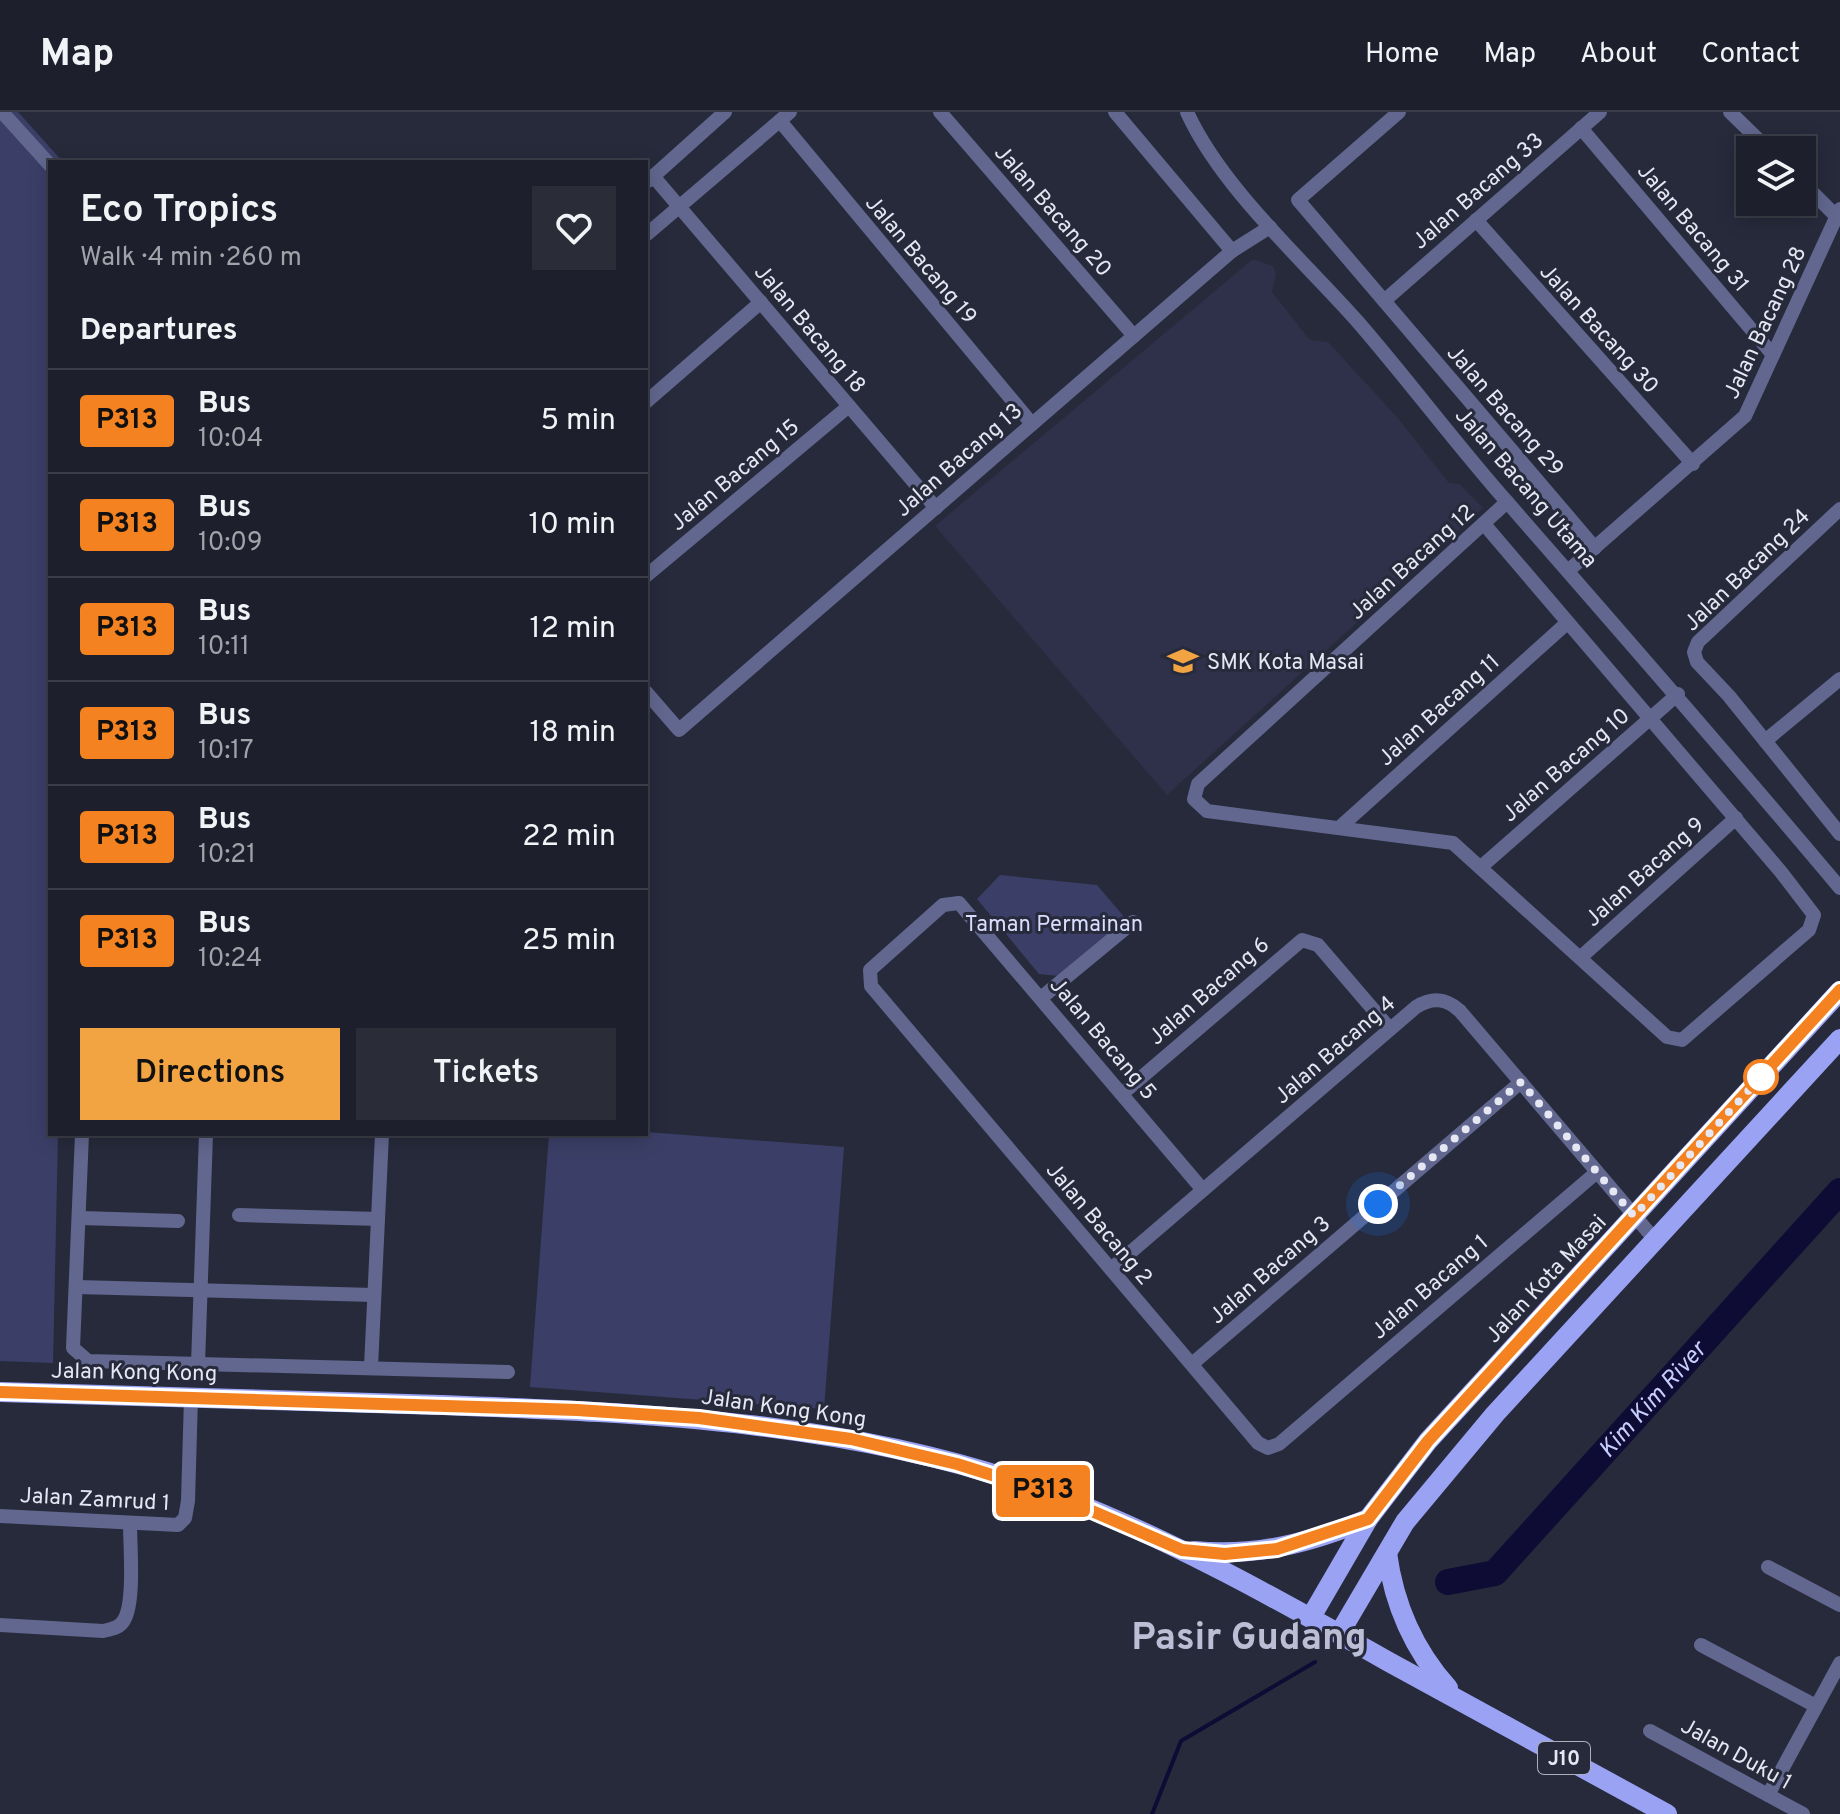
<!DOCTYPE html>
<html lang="en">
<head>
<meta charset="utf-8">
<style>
  body { margin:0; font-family:Overpass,sans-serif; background:#2a2d38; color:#f1f3f6; height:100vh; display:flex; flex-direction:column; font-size:30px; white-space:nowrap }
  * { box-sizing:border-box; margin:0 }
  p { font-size:26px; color:#a0a3a9 }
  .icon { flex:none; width:44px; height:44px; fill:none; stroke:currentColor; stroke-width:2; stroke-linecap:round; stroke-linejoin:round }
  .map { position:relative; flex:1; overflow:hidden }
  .side { position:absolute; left:48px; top:48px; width:600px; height:976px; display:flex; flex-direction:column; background:#1d202c; border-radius:0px; box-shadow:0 4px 20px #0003,0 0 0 2px #3b3e48 }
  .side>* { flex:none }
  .badge { padding:0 16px; border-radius:6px; font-size:28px; line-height:52px }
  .tools { position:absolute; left:1736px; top:24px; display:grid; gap:16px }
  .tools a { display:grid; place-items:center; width:80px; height:80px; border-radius:0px; background:#1d202c; box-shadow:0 4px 20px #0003,0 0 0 2px #3b3e48; font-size:40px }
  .you { position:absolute; width:40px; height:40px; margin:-20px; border:6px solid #fff; border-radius:50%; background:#1a73e8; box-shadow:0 0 0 12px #1a73e833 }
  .map>.badge { position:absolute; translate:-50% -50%; box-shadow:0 0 0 4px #fff }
  h2 { padding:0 32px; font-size:30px; line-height:72px }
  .round { display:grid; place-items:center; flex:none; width:84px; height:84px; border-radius:0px; background:#2a2d38 }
  .overview { display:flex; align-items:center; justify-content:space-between; height:136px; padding:0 32px }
  h1 { font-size:38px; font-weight:600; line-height:60px }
  .cta { display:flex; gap:16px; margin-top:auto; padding:16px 32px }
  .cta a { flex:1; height:92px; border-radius:0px; background:#f3a442; color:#111; font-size:32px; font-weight:600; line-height:92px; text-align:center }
  .cta a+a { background:#2a2d38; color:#f1f3f6 }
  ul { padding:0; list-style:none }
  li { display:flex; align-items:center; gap:24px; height:104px; padding:0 32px; border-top:2px solid #3b3e48 }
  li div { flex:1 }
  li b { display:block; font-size:30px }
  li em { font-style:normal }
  li .badge { min-width:88px; font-weight:700; text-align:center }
  header { display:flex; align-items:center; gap:48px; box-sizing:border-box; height:112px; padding:0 40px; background:#1d202c; border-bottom:2px solid #3b3e48 }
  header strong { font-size:38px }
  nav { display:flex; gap:44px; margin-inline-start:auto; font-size:28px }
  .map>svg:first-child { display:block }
  .built { fill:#2e3149 }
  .green { fill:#3b3f67 }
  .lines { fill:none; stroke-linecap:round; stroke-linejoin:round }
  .stream { stroke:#0e0b35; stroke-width:4 }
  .river { stroke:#0e0b35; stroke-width:26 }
  .minor { stroke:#62678f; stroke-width:14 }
  .primary { stroke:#99a2f3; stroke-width:20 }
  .line-casing { stroke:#fff; stroke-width:18 }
  .line { stroke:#f58220; stroke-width:12 }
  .walk { stroke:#e5e7f3; stroke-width:8; stroke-dasharray:0 14.4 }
  .stop-dot { fill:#fff; stroke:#f58220; stroke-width:4 }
  .labels { text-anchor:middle; stroke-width:6; stroke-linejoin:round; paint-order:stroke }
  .shield { fill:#272a3b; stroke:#acaebc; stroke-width:2 }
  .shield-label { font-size:20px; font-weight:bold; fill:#e5e7f3 }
  .street-label { font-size:22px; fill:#e5e7f3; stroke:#272a3b }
  .poi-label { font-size:22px; fill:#e5e7f3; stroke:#272a3b; text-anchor:start }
  .park-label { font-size:22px; fill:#d9defe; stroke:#272a3b }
  .water-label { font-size:24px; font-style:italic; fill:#c7cefc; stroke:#272a3b }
  .town-label { font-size:38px; font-weight:bold; fill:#bbbfd6; stroke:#272a3b }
</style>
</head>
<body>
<header>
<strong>Map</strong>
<nav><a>Home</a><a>Map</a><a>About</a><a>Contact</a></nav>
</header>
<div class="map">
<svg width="1840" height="1702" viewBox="0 0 1840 1702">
  <rect width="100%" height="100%" fill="#272a3b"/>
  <path class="built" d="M1253,147L1273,154L1276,162L1272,180L1310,228L1328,230L1397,305L1449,371L1460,372L1483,396L1167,683L935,414Z"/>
  <g class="green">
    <path d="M0,0H18L63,50H50V1022H58L53,1251L0,1249Z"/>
    <path d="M1000,763L1097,773L1126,807L1059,864L1039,862L977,787Z"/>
    <path d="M646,1020L844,1035L824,1297L530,1275L549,1022Z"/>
  </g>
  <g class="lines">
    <path class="stream" d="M1152,1702L1181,1629L1315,1550"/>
    <path class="river" id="s1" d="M1448,1470L1495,1461L1840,1079"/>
    <g class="minor">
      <path d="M2,0L50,53"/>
      <path d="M940,0L1134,224"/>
      <path d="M1115,0L1232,139"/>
      <path d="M1187,0C1221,75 1303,148 1358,210C1409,269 1456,332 1508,391C1620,519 1731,646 1840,776"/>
      <path d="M1399,0L1298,88L1595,436"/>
      <path d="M1730,0L1769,38"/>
      <path d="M780,9L1032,312"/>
      <path d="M1581,16L1773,243"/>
      <path d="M653,64L936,396"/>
      <path d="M648,69L725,0"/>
      <path d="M1802,70L1836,104"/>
      <path d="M1476,108L1693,352"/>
      <path d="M646,123L790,0"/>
      <path d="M1384,189L1600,0"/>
      <path d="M646,290L761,190"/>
      <path d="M1840,397L1698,530L1694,540L1697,550L1729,584L1840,722"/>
      <path d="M1484,412L1781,760L1814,803L1809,818L1682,928L1667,925L1453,731L1207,699L1194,687L1198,672L1507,390"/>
      <path d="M1569,458L1745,304L1840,97"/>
      <path d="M646,464L849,294"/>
      <path d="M646,580L679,618L1232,139L1270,115"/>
      <path d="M1765,629L1840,567"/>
      <path d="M1339,716L1567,511"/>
      <path d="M1481,755L1678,582"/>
      <path d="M1581,845L1736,706"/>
      <path d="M1041,886L1133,810"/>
      <path d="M1122,982L1302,828L1318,833L1390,917"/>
      <path d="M82,1022L73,1236L88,1249L508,1260"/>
      <path d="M1203,1078L959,791L943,793L870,858L871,874L1258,1331L1268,1336L1279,1332L1597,1060"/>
      <path d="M239,1103L378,1107"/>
      <path d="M81,1106L178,1109"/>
      <path d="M1111,1157L1416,895C1432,885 1446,886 1460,899L1656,1129"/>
      <path d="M77,1175L374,1183"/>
      <path d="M198,1252L206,1022"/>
      <path d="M1192,1252L1521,970"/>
      <path d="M371,1255L382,1022"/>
      <path d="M0,1404L178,1413L185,1406L188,1389L191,1285"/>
      <path d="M1768,1455L1840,1493"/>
      <path d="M0,1513L103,1519C111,1517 120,1516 124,1508C135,1490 130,1434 130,1412"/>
      <path d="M1701,1533L1816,1594"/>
      <path d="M1650,1619L1803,1702"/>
      <path d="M1768,1683L1840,1551"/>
    </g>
    <g class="primary">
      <path d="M0,1280C147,1283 294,1288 441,1293C649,1301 861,1309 1058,1384C1173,1428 1281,1489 1389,1550C1481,1601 1574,1651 1667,1702"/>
      <path d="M1194,1439C1256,1445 1310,1431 1368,1407"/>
      <path d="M1387,1441C1394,1493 1413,1537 1448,1576"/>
      <path d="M1311,1505L1368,1407L1428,1329L1840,879"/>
      <path d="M1339,1522L1405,1410L1495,1302L1840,927"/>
    </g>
  </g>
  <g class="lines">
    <g class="line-casing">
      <path id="line" d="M0,1280L577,1298L699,1306L851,1327L957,1352L1055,1383L1182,1438L1225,1442L1277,1437L1368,1407L1428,1329L1840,878"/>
    </g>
    <use href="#line" class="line"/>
    <path class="walk" d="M1378,1092L1521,970L1634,1104L1761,965"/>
  </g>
  <defs>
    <g id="school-bare" transform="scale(2.4)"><path d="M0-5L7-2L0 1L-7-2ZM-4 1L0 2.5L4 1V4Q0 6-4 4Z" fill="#f3a442" stroke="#272a3b" stroke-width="2.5" paint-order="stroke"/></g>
  </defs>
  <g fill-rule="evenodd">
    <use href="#school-bare" x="1183" y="549"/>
  </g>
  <circle class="stop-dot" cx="1761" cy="965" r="16"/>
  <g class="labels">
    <rect class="shield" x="1538" y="1630" width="52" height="32" rx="6"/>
    <g class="shield-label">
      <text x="1564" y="1653">J10</text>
    </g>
    <g class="street-label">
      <text transform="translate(1477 78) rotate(-41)" y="8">Jalan Bacang 33</text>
      <text transform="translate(1054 98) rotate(49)" y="8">Jalan Bacang 20</text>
      <text transform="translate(1694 115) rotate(50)" y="8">Jalan Bacang 31</text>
      <text transform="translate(922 147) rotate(50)" y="8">Jalan Bacang 19</text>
      <text transform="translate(1764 210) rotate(-65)" y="8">Jalan Bacang 28</text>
      <text transform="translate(811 216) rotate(50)" y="8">Jalan Bacang 18</text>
      <text transform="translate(1600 216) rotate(48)" y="8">Jalan Bacang 30</text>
      <text transform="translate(1506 298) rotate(49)" y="8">Jalan Bacang 29</text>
      <text transform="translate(958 347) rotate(-41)" y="8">Jalan Bacang 13</text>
      <text transform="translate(734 362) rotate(-40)" y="8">Jalan Bacang 15</text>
      <text transform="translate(1527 375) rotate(49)" y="8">Jalan Bacang Utama</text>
      <text transform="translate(1411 449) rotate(-42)" y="8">Jalan Bacang 12</text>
      <text transform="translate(1746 457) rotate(-44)" y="8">Jalan Bacang 24</text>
      <text transform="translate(1438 597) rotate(-42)" y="8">Jalan Bacang 11</text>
      <text transform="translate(1565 652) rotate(-41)" y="8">Jalan Bacang 10</text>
      <text transform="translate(1644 759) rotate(-42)" y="8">Jalan Bacang 9</text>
      <text transform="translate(1208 878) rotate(-41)" y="8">Jalan Bacang 6</text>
      <text transform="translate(1104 926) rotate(50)" y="8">Jalan Bacang 5</text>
      <text transform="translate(1334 937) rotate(-41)" y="8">Jalan Bacang 4</text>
      <text transform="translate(1100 1111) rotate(50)" y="8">Jalan Bacang 2</text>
      <text transform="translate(1269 1157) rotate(-41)" y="8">Jalan Bacang 3</text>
      <text transform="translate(1545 1166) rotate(-47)" y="8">Jalan Kota Masai</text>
      <text transform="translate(1429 1174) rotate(-41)" y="8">Jalan Bacang 1</text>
      <text transform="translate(134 1259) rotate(1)" y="8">Jalan Kong Kong</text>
      <text transform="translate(784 1295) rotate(8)" y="8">Jalan Kong Kong</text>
      <text transform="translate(95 1386) rotate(3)" y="8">Jalan Zamrud 1</text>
      <text transform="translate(1737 1641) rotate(29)" y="8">Jalan Duku 1</text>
    </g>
    <g class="poi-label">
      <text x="1207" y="557">SMK Kota Masai</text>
    </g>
    <g class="park-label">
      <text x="1054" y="819">Taman Permainan</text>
    </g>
    <g class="water-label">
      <text dy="8" stroke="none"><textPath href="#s1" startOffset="282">Kim Kim River</textPath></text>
    </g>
    <g class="town-label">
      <text x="1249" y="1537">Pasir Gudang</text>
    </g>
  </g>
</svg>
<div class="tools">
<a><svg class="icon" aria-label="layers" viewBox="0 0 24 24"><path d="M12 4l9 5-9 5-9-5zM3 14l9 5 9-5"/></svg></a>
</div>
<div class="you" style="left:1378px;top:1092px"></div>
<b class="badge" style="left:1043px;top:1379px;background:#f58220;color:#111">P313</b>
<section class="side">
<div class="overview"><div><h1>Eco Tropics</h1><p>Walk · 4 min · 260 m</p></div><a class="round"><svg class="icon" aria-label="heart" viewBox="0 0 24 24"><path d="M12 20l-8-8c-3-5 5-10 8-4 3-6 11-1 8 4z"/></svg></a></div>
<h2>Departures</h2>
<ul>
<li><span class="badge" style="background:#f58220;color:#111">P313</span><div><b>Bus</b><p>10:04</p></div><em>5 min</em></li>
<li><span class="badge" style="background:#f58220;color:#111">P313</span><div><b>Bus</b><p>10:09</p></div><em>10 min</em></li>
<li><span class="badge" style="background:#f58220;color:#111">P313</span><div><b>Bus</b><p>10:11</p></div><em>12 min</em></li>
<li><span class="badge" style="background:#f58220;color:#111">P313</span><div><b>Bus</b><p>10:17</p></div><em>18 min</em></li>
<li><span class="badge" style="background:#f58220;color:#111">P313</span><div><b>Bus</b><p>10:21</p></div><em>22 min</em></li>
<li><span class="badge" style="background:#f58220;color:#111">P313</span><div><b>Bus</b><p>10:24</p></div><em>25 min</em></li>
</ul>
<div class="cta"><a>Directions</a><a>Tickets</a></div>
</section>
</div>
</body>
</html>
